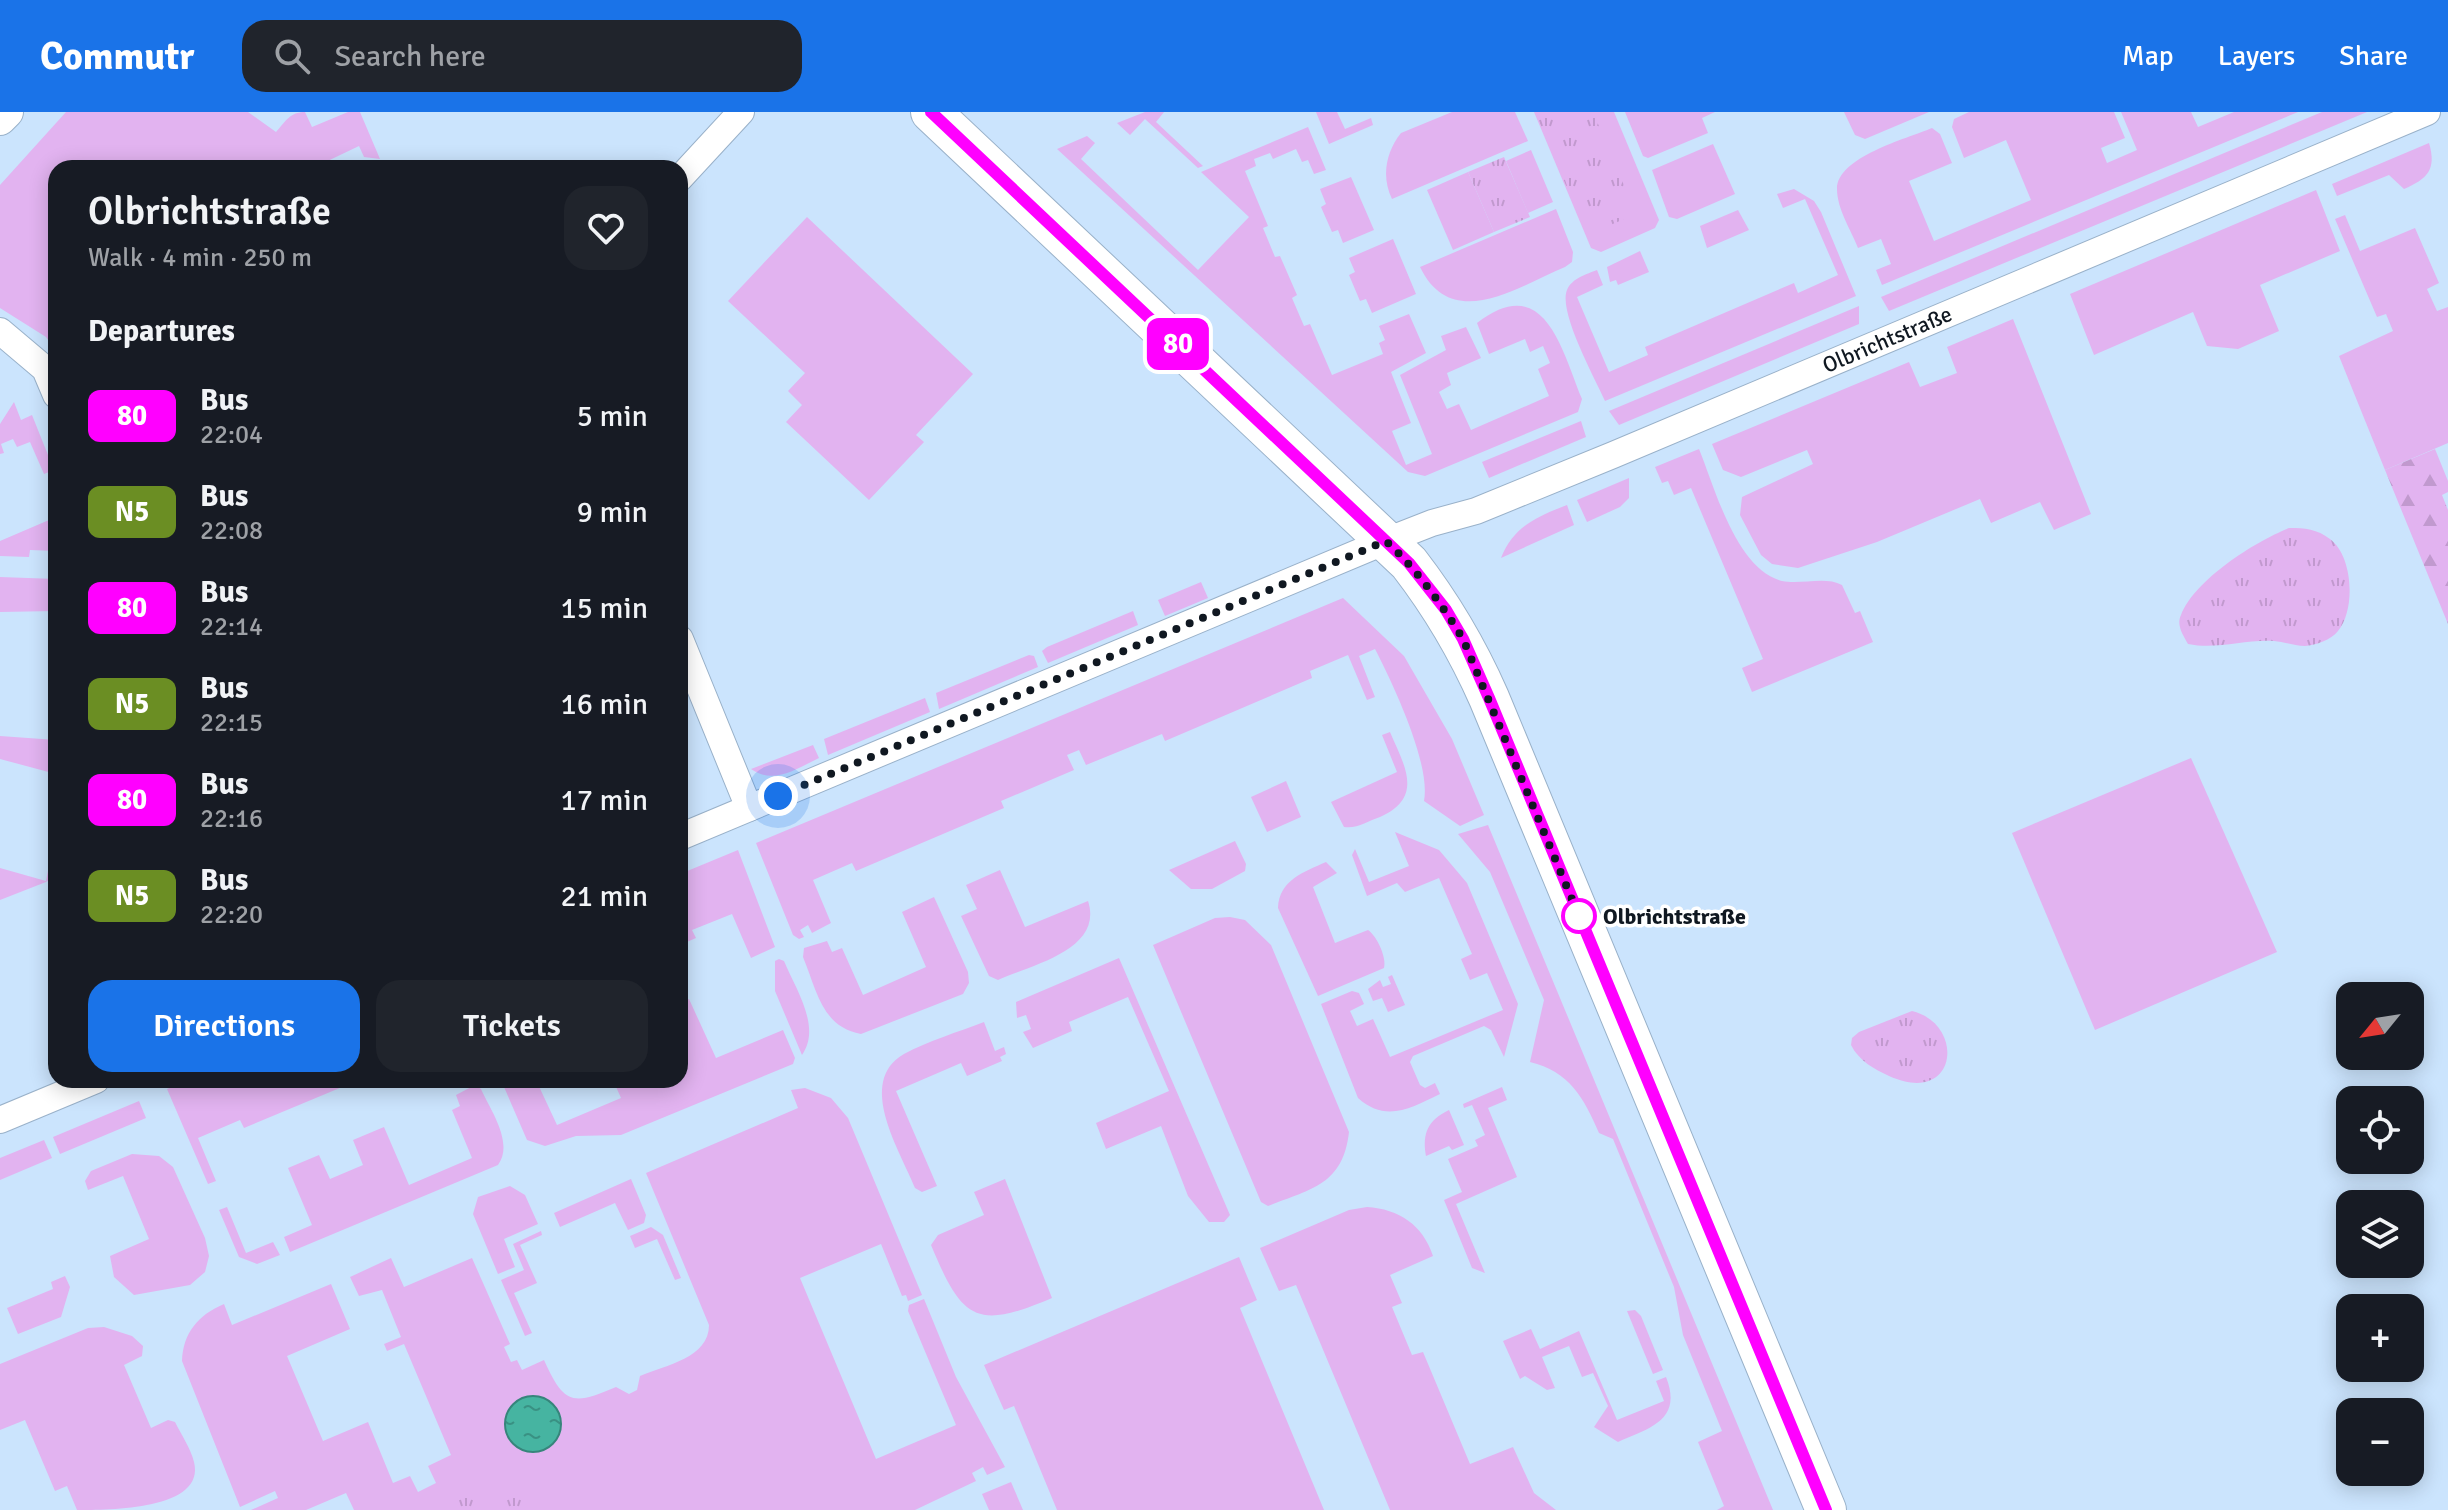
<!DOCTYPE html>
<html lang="en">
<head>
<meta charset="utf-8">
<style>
  body { margin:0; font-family:Signika,sans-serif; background:#20242c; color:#f1f3f6; height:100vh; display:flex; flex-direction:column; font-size:30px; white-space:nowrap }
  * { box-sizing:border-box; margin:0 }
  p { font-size:26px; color:#9ea1a6 }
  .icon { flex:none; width:44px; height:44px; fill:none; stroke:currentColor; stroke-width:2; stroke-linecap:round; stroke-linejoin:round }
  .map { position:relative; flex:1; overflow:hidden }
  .sheet { position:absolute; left:48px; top:48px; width:640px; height:928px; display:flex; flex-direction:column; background:#171b24; border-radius:24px; box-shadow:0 4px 20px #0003 }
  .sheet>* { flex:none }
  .badge { padding:0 16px; border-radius:12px; font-size:28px; line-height:52px }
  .needle { width:52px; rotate:240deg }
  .buttons { position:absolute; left:2336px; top:870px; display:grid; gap:16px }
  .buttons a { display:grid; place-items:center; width:88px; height:88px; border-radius:16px; background:#171b24; box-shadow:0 4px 20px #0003; font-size:40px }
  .you { position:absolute; width:40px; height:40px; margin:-20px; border:6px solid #fff; border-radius:50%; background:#1a73e8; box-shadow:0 0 0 12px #1a73e833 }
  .map>.badge { position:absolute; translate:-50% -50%; box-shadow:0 0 0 4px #fff }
  h2 { padding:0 40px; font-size:30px; line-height:72px }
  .round { display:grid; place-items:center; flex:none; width:84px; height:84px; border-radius:24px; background:#20242c }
  .headline { display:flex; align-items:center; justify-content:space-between; height:136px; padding:0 40px }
  h1 { font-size:38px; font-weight:600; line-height:60px }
  .action { display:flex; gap:16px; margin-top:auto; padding:16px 40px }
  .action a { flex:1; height:92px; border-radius:24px; background:#1a73e8; color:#fff; font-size:32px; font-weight:600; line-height:92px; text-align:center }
  .action a+a { background:#20242c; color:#f1f3f6 }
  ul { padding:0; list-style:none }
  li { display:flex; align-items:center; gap:24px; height:96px; padding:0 40px }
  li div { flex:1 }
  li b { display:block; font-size:30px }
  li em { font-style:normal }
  li .badge { min-width:88px; font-weight:700; text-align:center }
  header { display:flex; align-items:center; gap:48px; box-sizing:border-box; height:112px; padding:0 40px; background:#1a73e8; color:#fff }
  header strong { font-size:38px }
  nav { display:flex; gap:44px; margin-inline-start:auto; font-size:28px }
  .search { width:560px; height:72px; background:#20242c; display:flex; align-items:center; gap:20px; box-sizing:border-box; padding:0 28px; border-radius:24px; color:#9ea1a6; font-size:30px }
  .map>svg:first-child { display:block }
  .green { fill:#e2b3f0 }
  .forest { fill:url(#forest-firs) }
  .park { fill:url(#park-tufts) }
  .water { fill:url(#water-ripples); stroke:#36857b; stroke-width:2 }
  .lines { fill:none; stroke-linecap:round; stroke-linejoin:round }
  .minor-casing { stroke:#99b1c9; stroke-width:28 }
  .tertiary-casing { stroke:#99b1c9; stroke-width:34 }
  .primary-casing { stroke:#99b1c9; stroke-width:42 }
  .minor { stroke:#fff; stroke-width:26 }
  .tertiary { stroke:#fff; stroke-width:32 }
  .primary { stroke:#fff; stroke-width:40 }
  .line-casing { stroke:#fff; stroke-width:18 }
  .line { stroke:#f0f; stroke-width:12 }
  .walk { stroke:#101821; stroke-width:8; stroke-dasharray:0 14.4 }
  .stop-dot { fill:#fff; stroke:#f0f; stroke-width:4 }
  .labels { text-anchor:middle; stroke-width:7; stroke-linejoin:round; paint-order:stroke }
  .street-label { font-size:22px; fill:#101821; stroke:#fff }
  .stop-label { font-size:22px; font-weight:bold; fill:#101821; stroke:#fff; text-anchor:start }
</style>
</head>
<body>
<header>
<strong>Commutr</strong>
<div class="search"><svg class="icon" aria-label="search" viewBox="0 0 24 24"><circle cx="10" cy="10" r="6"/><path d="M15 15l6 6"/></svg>Search here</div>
<nav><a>Map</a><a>Layers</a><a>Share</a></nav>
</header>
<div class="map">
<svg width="2448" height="1398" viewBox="0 0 2448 1398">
  <defs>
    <pattern id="forest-firs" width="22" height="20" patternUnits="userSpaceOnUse" patternTransform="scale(2)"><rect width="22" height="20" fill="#e2b3f0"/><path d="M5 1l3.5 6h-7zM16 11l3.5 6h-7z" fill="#c199ce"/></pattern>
    <pattern id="park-tufts" width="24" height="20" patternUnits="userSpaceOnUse" patternTransform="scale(2)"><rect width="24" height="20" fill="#e2b3f0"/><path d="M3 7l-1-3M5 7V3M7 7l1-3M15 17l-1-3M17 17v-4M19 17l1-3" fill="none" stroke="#c199ce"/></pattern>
    <pattern id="water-ripples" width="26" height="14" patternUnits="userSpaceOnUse" patternTransform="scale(2)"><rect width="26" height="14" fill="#46b4a1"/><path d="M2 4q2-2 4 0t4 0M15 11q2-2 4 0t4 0" fill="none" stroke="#399183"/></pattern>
  </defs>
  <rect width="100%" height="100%" fill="#cbe4fd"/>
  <g class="green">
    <path d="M66,0H248L276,20C286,9 290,0 305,0L312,15L348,0H360L380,47L364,45L359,34L313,56H56V239L46,225L0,196V73Z"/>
    <path d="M1145,0H1164L1156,10L1203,54L1198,56L1145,7L1130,23L1117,11Z"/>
    <path d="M1316,0H1337L1345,17L1371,6L1373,13L1329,32Z"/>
    <path d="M1452,0H1515L1528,29L1392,87C1381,64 1386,40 1401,21Z"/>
    <path d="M1534,0H1614L1659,108L1655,116L1601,140L1591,136Z"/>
    <path d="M1625,0H1715L1702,6L1708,21L1648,46L1643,44Z"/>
    <path d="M1844,0H1929L1865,27L1855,23Z"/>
    <path d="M1969,0H2114L2125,26L2101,36L2107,51L2137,38L2121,0H2191L2198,15L2234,0H2298L1882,173L1876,158L1891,152L1881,127L1858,136C1851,118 1837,97 1837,77C1837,45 1906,27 1932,16L1940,22L1952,51L1909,69L1934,129L2031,88L2006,28L1964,46L1952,15L1954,7Z"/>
    <path d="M2322,0H2367L1889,199L1881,185Z"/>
    <path d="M1308,15L1326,58L1314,62L1308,48L1302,50L1296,37L1273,47L1270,41L1254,47L1256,54L1245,59L1268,114L1263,116L1275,145L1280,144L1297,183L1292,186L1304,214L1310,212L1332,263L1383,242L1379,231L1385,228L1379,214L1409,202L1426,241L1391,260L1411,311L1392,319L1406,353L1432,342L1400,263L1446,238L1441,224L1466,215L1481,246L1447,261L1451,273L1439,280L1447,297L1459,292L1471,318L1549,284L1538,257L1550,251L1543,234L1530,240L1525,227L1489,242L1477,211C1545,158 1562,239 1582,287L1578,300L1425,364L1408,360L1057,37L1087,24L1095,31L1081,47L1198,158L1249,105L1201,60Z"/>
    <path d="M2429,31C2437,58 2427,67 2404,77L2389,63L2337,84L2332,72Z"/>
    <path d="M1713,32L1735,82L1677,107L1669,105L1652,58Z"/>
    <path d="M1531,38L1553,90L1528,101L1506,49Z"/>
    <path d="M1468,60L1494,120L1453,138L1427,78Z"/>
    <path d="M1351,65L1374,118L1343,131L1338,118L1332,120L1321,95L1326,92L1320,77Z"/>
    <path d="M1794,77L1814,89L1821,100L1856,184L1605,289C1595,266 1558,200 1567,178C1572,166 1587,162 1597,158L1603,173L1577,185L1609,260L1648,243L1645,235L1794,171L1798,181L1838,163L1805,87L1783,96L1777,82Z"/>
    <path d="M2316,78L2340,139L2260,173L2279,219L2238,237L2207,234L2193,200L2094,243L2070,182Z"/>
    <path d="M1556,97L1573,140L1572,150L1565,155C1517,175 1452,221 1420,155Z"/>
    <path d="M1738,98L1749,118L1707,136L1700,114Z"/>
    <path d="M2345,103L2360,139L2415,116L2439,171L2427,177L2437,199L2448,195V331L2385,358L2339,244L2393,219L2386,202L2377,205L2335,107Z"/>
    <path d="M807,105L973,262L916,323L924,330L869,388L786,310L802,293L788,279L805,261L728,189Z"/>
    <path d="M1393,127L1416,182L1372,201L1366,187L1360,189L1349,163L1355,160L1349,146Z"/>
    <path d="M1640,139L1649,160L1618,173L1616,168L1610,170L1607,155Z"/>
    <path d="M1859,194V212L1619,313L1609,299Z"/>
    <path d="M2013,207L2091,402L2054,418L2040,390L1991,411L1980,387L1877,430L1798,456L1772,452L1761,443L1740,403L1742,385L1813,352L1807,338L1741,365L1723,358L1712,332L1909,250L1920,275L1957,261L1947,235Z"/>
    <path d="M14,290L21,308L32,303L54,358L44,362L30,330L17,335L13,327L1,332L4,341L0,342V312Z"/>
    <path d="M1581,309L1586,325L1489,366L1482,350Z"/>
    <path d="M1699,337C1715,376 1736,457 1782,469C1801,473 1825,464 1842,473L1855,501L1860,499L1873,530L1752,580L1742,556L1763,547L1691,376L1674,383L1668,369L1662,371L1655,355Z"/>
    <path d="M1629,366V386L1620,395L1587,410L1577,388Z"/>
    <path d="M1567,393L1574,413L1501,446C1513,415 1536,405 1567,393Z"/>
    <path d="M56,405V439L30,438L29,445L0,444V429Z"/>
    <path d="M0,465L56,467V499L0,500Z"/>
    <path d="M1201,470L1208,486L1165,504L1158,488Z"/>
    <path d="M1343,486L1404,544L1452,627L1484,703L1460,714L1424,689C1431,652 1393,572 1375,537L1359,544L1375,585L1367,588L1348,543L1310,559L1312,566L1165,629L1162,622L1086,653L1079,638L1067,643L1074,658L1001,689L1004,696L856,759L852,751L813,768L831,811L812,821L808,813L800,818L804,825L799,827L793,823L756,731Z"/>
    <path d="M1133,499L1138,513L1048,551L1042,539L1047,535Z"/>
    <path d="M1029,543L1034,544L1038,555L939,597L936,581Z"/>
    <path d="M925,586L930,600L828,643L824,627Z"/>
    <path d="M1390,620C1404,653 1425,685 1380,705C1368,709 1357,717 1344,715L1331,690L1397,660L1382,623Z"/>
    <path d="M0,624L56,628V662L0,647Z"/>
    <path d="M813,633L819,646C796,657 774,673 751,657Z"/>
    <path d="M2191,646L2277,840L2095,918L2012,721Z"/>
    <path d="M1286,669L1301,705L1267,720L1251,685Z"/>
    <path d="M1488,713L1773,1398H1717L1724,1394L1698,1330L1722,1319L1683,1223L1674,1175L1613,1027L1599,1021C1584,986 1569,959 1530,950L1544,888L1490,760L1458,722Z"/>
    <path d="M56,719V762L46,770L0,788V756L46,769Z"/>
    <path d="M1395,720L1439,738L1467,771L1518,892L1504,945L1491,918L1484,914L1413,944L1410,950L1420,973L1425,976L1435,971L1440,982C1411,996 1386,1011 1358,986L1321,892L1352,879L1359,881L1364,892L1350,899L1357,914L1373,907L1390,945L1503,898L1487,861L1470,868L1461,847L1472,842L1439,766L1405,780L1397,771L1367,784L1352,743L1355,737L1369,770L1409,754Z"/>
    <path d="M1235,729L1246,752L1245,759L1212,777H1191L1169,758Z"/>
    <path d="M738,738L775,835L751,846L732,802L692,818L696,826L680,833V762Z"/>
    <path d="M1326,750L1337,761L1313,775L1335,831L1368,818C1377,824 1387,846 1384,856L1318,884L1278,796C1279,768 1304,760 1326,750Z"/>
    <path d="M1000,758L1025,815L1088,789C1104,838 1031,853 998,868L989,864L961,804L977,797L966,773Z"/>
    <path d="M934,785L968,860L969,871L963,882L861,922C822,915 817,879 803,845L804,836L827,829L832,840L842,836L863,883L926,855L902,800Z"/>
    <path d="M1230,805L1245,808L1271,833L1349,1020C1343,1073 1311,1077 1268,1094L1261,1090L1153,833L1215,806Z"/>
    <path d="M1119,846L1230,1103L1224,1110H1209L1188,1084L1161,1014L1106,1037L1096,1011L1169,979L1128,885L1069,910L1072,919L1033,936L1023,920L1031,917L1026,903L1017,906L1016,890Z"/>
    <path d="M779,847L784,849C795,876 822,915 802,943L775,879V849Z"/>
    <path d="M1392,863L1405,893L1388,900L1382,886L1373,889L1368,877L1380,868L1383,875L1391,872L1388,865Z"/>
    <path d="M689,887L716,946L783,918L795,946L793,952L621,1023L576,1024L545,1034L527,1028L501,968H536L557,1013L621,986L613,968H680V891Z"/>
    <path d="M984,910L995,939L1004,935L1006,942L1000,945L1002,949L967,964L961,951L896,979L937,1074L922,1080L915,1076C901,1040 855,970 904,942C928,929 958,920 984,910Z"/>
    <path d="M188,968H359L244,1016L240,1008L198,1026L216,1069L208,1072L167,977Z"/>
    <path d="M475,973L481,977C491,999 514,1031 498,1053L290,1140L284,1125L312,1113L288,1056L319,1043L330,1067L363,1053L353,1028L384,1015L409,1073L472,1046L452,998L460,994L456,983Z"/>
    <path d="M1502,975L1507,988L1488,996L1517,1065L1456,1092L1485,1161L1472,1156L1444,1088L1462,1080L1448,1047L1478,1034L1475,1028L1485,1023L1472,993L1464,996L1463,992Z"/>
    <path d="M805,976L831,986L848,1006L922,1183L908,1189L906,1183L902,1184L881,1132L800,1166L876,1347L956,1313L908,1199L909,1193L924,1187L956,1265L1005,1355L987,1363L983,1355L972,1361L976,1369L915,1398H354L346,1381L306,1398H251L278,1386L275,1379L240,1395L182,1249C183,1221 198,1203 224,1192L232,1213L331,1172L350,1217L287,1244L323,1329L368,1310L393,1371L410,1364L418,1380L436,1371L428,1354L451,1343L404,1232L387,1239L384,1232L401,1225L382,1178L359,1184L350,1165L391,1146L404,1175L472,1146L510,1232L504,1235L511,1250L517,1248L522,1258L544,1248C564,1292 572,1294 616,1275L629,1282L637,1278L640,1264C666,1253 709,1246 709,1213L646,1061L798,996L791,978Z"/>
    <path d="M139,989L146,1006L60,1042L53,1025Z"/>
    <path d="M1449,998L1464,1033L1452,1038L1449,1034L1426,1044C1422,1021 1428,1008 1449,998Z"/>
    <path d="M44,1028L52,1046L0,1068V1046Z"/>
    <path d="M132,1042L159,1044L173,1055L205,1126L209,1144L205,1160L190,1173L134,1183L114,1165L110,1144L149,1127L123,1064L88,1078L85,1069L91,1059Z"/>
    <path d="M631,1067L646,1103L644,1111L628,1118L615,1091L560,1115L554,1101Z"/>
    <path d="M1005,1067L1052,1186C975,1219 962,1207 931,1133L938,1123L984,1103L974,1080Z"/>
    <path d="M510,1074L525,1083L538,1112L504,1127L515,1155L498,1162L473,1102L478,1085Z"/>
    <path d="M227,1095L246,1141L273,1130L280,1143L257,1152L239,1145L219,1098Z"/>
    <path d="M1367,1095C1399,1097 1423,1113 1433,1144L1390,1163L1402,1191L1392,1195L1412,1243L1423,1240L1470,1352L1513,1335L1534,1381L1556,1398H1390L1296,1173L1279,1179L1260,1136L1349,1098Z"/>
    <path d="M651,1115L663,1123L681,1166L675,1168L657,1127L635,1136L630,1124Z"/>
    <path d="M541,1119L542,1123L520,1133L537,1171L514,1181L532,1221L525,1224L501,1168L524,1158L513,1132Z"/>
    <path d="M1239,1145L1257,1188L1240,1196L1324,1398H1057L1014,1294L1004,1298L984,1253Z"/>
    <path d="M65,1164L70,1175L61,1205L18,1222L7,1196L53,1177L51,1170Z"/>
    <path d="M1635,1198L1641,1204L1663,1258L1653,1262L1627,1199Z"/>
    <path d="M104,1215L132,1224L143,1234L142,1244L124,1253L151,1316L168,1308L175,1310C181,1322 191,1337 194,1350C206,1398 109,1398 77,1398L67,1374L55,1379L25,1308L0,1318V1252L88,1216Z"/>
    <path d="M1531,1217L1540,1237L1579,1219L1617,1308L1664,1289L1656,1269L1666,1265C1683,1308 1650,1316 1618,1330L1594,1315L1608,1294L1593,1261L1582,1265L1569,1234L1542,1245L1555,1276L1547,1278L1525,1264L1520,1267L1503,1229Z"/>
    <path d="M1011,1370L1023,1398H989L982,1382Z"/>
  </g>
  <path class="forest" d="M2435,337L2448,369V380L2442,383L2448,398V512L2385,358Z"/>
  <g class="park">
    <path d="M1535,0H1593L1636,102L1587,123Z"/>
    <path d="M1504,45L1530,105L1494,120L1468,60Z"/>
    <path d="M2289,416C2305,416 2317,417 2330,427C2353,444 2356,497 2338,519C2331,528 2316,533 2305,534C2295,534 2285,530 2274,529C2246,527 2217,538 2188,532C2183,523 2176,513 2181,503C2195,467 2256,429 2289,416Z"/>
    <path d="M1912,899C1966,912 1958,995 1889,964C1874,957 1859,949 1851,933L1852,926L1859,920Z"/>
    <path d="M470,1373L532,1385V1398H438Z"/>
  </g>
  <circle class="water" cx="533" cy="1312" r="28"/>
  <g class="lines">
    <g class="minor-casing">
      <g id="minor">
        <path d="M680,66L741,0"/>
        <path d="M0,219L45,257L56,283"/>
        <path d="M680,527L749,696"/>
        <path d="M680,725L1386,429L1432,411L1476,399L1613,343L2427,0"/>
        <path d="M0,1008L96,968"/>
      </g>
    </g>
    <g class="tertiary-casing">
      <path id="tertiary" d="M0,7L7,0"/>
    </g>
    <g class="primary-casing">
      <path id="primary" d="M931,0L1409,451C1443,495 1467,536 1489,586L1826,1398"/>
    </g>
    <use href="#minor" class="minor"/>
    <use href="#tertiary" class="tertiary"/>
    <use href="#primary" class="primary"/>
  </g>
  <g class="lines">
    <g class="line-casing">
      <path id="line" d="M931,0L1409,451L1446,498L1463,527L1489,586L1826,1398"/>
    </g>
    <use href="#line" class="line"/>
    <path class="walk" d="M778,684L1386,429C1417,458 1441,491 1463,527L1579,804"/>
  </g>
  <circle class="stop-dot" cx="1579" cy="804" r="16"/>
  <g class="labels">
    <g class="street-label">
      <text transform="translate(1887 227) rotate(-23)" y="8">Olbrichtstraße</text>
    </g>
    <g class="stop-label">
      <text x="1603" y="812">Olbrichtstraße</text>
    </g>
  </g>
</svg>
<div class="buttons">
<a><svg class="needle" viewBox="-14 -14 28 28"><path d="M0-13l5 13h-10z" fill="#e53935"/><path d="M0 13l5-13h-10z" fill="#9ea1a6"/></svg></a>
<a><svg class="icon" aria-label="locate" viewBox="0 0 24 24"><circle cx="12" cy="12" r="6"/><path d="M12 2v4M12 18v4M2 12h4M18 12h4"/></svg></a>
<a><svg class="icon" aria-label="layers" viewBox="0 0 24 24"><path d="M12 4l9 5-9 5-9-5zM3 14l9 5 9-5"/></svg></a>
<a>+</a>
<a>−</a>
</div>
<div class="you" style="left:778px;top:684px"></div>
<b class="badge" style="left:1178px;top:232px;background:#f0f;color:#fff">80</b>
<section class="sheet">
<div class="headline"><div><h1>Olbrichtstraße</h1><p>Walk · 4 min · 250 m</p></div><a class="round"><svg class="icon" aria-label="heart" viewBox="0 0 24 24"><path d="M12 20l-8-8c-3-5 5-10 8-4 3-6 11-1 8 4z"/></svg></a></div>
<h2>Departures</h2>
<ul>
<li><span class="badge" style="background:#f0f;color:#fff">80</span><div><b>Bus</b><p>22:04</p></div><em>5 min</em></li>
<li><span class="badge" style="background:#6b8e23;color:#fff">N5</span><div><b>Bus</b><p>22:08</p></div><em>9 min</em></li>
<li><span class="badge" style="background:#f0f;color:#fff">80</span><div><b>Bus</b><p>22:14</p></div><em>15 min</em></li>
<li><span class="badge" style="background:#6b8e23;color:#fff">N5</span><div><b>Bus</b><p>22:15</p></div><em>16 min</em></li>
<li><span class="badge" style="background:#f0f;color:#fff">80</span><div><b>Bus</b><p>22:16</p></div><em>17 min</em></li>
<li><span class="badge" style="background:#6b8e23;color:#fff">N5</span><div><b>Bus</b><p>22:20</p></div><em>21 min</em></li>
</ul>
<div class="action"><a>Directions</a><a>Tickets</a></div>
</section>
</div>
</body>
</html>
